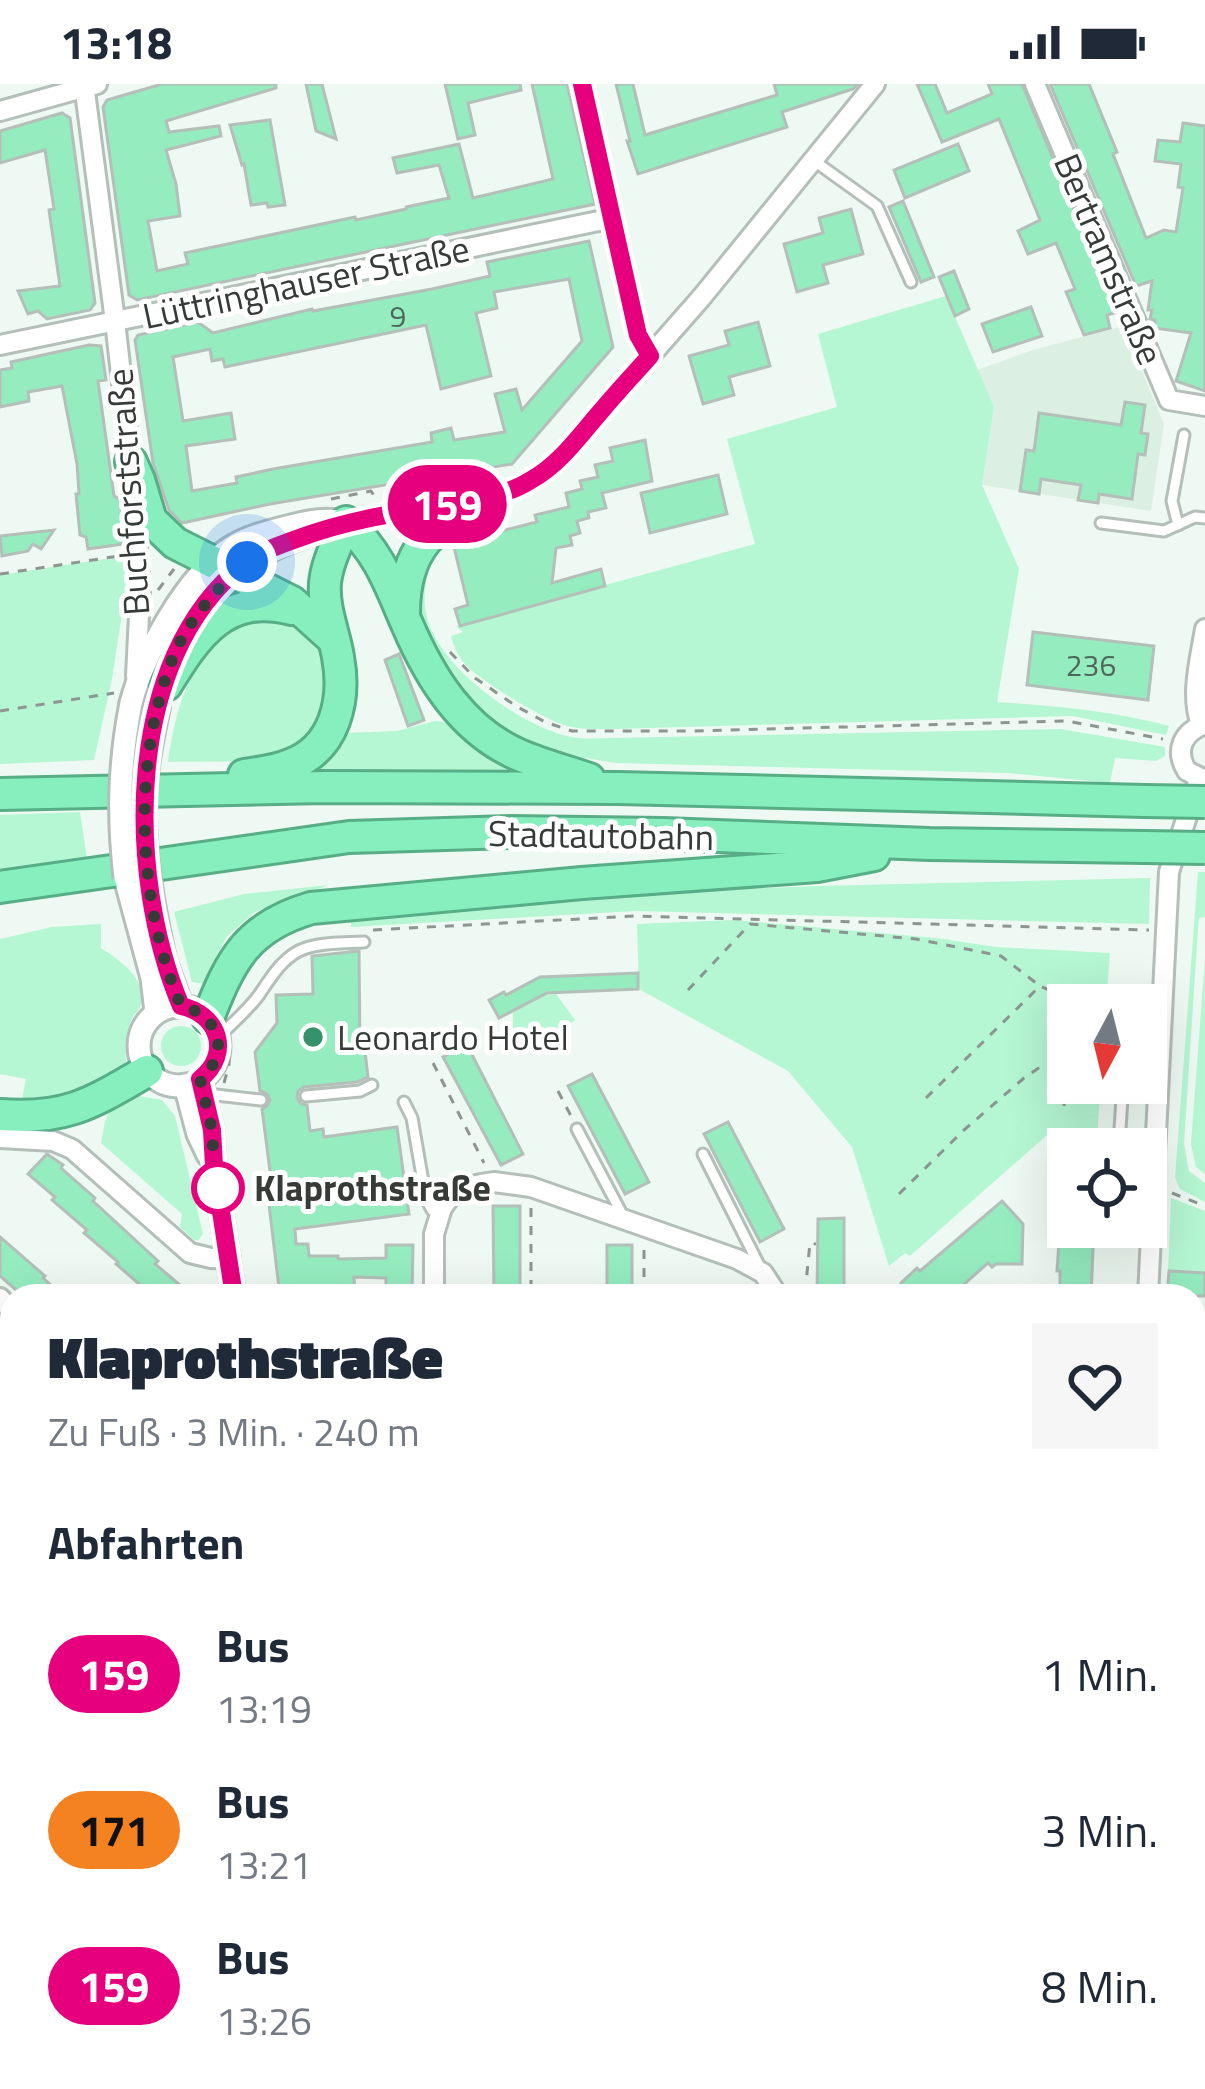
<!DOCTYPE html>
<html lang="de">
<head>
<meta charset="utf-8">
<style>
  body { margin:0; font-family:"Titillium Web",sans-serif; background:#f6f6f7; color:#1f2937; height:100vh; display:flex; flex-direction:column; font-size:45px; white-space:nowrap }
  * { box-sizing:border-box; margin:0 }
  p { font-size:39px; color:#747a83 }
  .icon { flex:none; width:66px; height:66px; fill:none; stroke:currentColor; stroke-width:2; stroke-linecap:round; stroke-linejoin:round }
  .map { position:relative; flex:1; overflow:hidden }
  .panel { position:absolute; left:0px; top:1200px; width:1206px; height:807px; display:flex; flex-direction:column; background:#fff; border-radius:36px 36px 0 0; box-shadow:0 12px 48px #0002 }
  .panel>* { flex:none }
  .badge { padding:0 24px; border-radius:39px; font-size:42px; line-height:78px }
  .needle { width:78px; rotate:187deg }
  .controls { position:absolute; left:1047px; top:900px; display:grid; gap:24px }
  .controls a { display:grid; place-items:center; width:120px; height:120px; border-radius:0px; background:#fff; box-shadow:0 12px 48px #0002; font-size:60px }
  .you { position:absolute; width:60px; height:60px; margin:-30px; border:9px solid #fff; border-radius:50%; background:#1a73e8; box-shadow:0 0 0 18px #1a73e833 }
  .map>.badge { position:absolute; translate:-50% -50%; box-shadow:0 0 0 6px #fff }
  h2 { padding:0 48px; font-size:45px; line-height:108px }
  .round { display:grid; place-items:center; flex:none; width:126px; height:126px; border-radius:0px; background:#f6f6f7 }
  .overview { display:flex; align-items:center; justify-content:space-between; height:204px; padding:0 48px }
  h1 { font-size:57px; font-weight:800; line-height:90px }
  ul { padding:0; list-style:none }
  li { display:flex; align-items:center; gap:36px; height:156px; padding:0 48px }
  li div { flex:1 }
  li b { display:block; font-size:45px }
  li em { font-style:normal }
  li .badge { min-width:132px; font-weight:700; text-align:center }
  .status { display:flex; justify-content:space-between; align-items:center; height:84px; padding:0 60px; background:#fff; direction:ltr }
  .status svg { height:33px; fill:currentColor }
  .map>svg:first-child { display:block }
  .built { fill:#dbefe3 }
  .green { fill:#b5f6d3 }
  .building { fill:#95ecbf; stroke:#b4bfb9; stroke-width:3; fill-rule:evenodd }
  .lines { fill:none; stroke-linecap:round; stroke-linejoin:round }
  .service-casing { stroke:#b3bfb8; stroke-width:15 }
  .minor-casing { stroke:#b3bfb8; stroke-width:24 }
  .tertiary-casing { stroke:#b3bfb8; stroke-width:27 }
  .trunk-casing { stroke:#57ad85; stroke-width:36 }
  .path { stroke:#8d9590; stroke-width:3; stroke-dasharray:9 9; stroke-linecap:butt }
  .service { stroke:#fff; stroke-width:9 }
  .minor { stroke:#fff; stroke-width:18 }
  .tertiary { stroke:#fff; stroke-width:21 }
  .trunk { stroke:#87efbe; stroke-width:30 }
  .tram { stroke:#707773; stroke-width:3 }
  .tertiary-bridge-casing { stroke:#b3bfb8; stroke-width:27; stroke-linecap:butt }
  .trunk-bridge-casing { stroke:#57ad85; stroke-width:36; stroke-linecap:butt }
  .tertiary-bridge { stroke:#fff; stroke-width:21 }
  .trunk-bridge { stroke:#87efbe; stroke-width:30 }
  .line-casing { stroke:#fff; stroke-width:27 }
  .line { stroke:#e6007e; stroke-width:18 }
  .walk { stroke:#363b38; stroke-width:12; stroke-dasharray:0 21.6 }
  .poi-dot { fill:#369269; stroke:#fff; stroke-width:4.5 }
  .stop-dot { fill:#fff; stroke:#e6007e; stroke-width:6 }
  .labels { text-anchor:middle; stroke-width:10; stroke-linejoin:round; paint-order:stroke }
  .number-label { font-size:30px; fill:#4e675a }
  .street-label { font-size:36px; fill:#363b38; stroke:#fff }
  .poi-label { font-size:36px; fill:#363b38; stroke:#fff; text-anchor:start }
  .stop-label { font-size:36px; font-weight:bold; fill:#363b38; stroke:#fff; text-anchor:start }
</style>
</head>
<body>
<div class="status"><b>13:18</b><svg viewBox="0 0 49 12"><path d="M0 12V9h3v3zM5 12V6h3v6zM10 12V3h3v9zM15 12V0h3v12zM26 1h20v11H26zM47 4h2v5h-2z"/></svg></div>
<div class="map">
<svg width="1205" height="2005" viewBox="0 0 1205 2005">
  <rect width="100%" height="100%" fill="#edf9f2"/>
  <g class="built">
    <path d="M1123,242L1164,340L1151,427L982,401L994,323L977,286L1033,266Z"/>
    <path d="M1205,1805V1978L1194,1977V1808Z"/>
  </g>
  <g class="green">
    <path d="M946,212L994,323L982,401L1019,485L997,618C1055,622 1112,627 1169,642L1166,651L1073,632L614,645C598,645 582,646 567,642C541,634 489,602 469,584C459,575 454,564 451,552L463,548L456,542L755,460L727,355L837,323L818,250Z"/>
    <path d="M131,471L112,595L94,676L0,680V491Z"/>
    <path d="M431,473C426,495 421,515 428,537C443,586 519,640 567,652C582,656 598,654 613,654L1061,645L1165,663V672L1156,677L1115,674L1110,699L1009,689L616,679L542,667L504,650L460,613L427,561L414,513Z"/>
    <path d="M249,530C260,531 276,530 286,534C341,554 341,634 296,662C261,683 208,676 168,678C175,627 193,553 251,540Z"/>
    <path d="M435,637L451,639L529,688L528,692L294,689L336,662L345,649L397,647Z"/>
    <path d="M80,728L87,775L0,788V731Z"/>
    <path d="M1198,788H1205V833L1199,834L1198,845L1184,1060L1189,1087L1205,1099V1118L1180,1105L1175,1093Z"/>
    <path d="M1150,794L1149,840L636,827L351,843V830L598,811L816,802Z"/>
    <path d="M329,801L255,828L227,852L207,890V900L192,898L174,828L244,810Z"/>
    <path d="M734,836L936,854L996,863L1110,869L1106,921H1068V999H1101L1097,1053L1047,1051L910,1172L905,1169L889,1182L852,1063L788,987L639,905L637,840Z"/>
    <path d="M101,840V864C121,877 149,896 140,923C139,926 136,929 134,931C125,947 125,961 126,978C89,1020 74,1018 21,1020L26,995L0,990V855L52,843Z"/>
    <path d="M1205,874V1090L1196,1083L1191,1060Z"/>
    <path d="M556,910L575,936L526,969L513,957V928L546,911Z"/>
    <circle cx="181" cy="962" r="20"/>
    <path d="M139,1012L162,1016L175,1032L203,1150L198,1156H194L180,1143L182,1130L101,1059L105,1038L111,1024Z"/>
    <path d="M1171,1114L1205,1127V1189L1168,1187Z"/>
    <path d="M0,1649L12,1660V1737L0,1726Z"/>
  </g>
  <g class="building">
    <path d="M162,0H276V4L166,37L169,48L219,42L221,52L166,66L176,100L180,132L148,137L157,187L188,180L185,169L355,133L356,136L406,125V123L449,114L439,81L397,89L393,74L459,60L473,114L553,95L532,0H567L595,120L137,216L129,211L103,23L107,16Z"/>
    <path d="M306,0H322L336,55L316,47Z"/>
    <path d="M445,0H520L521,6L468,19L475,51L458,55Z"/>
    <path d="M616,0H633L645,51L777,11L774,0H858L853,5L782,28L787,43L638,90L627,57H630Z"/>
    <path d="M917,0H935L947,29L992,10L988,0H1022L1117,228L1107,231L1110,244L1084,251L1066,208L1075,205L1056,159L1028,170L1018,147L1040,136L999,35L942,58Z"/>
    <path d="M1050,0H1089L1117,68L1113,70L1146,154L1164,146L1176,148L1183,104L1178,103L1181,80L1155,77L1158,56L1180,58L1183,39L1205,42V307L1176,297L1191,249L1154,244L1155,236L1150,235L1152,226H1148L1152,197L1136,202Z"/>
    <path d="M62,29L70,34L95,219L90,226L47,235L38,227L28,230L18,207L60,202L49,126L54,125L45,66L0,79V47Z"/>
    <path d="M270,36L285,121L268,123L267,119L251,121L244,80L242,81L230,41Z"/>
    <path d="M958,60L969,87L905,114L894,86Z"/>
    <path d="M903,117L934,193L921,198L889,123Z"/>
    <path d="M851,125L863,170L823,181L828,199L797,208L784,160L823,149L819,134Z"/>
    <path d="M589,157L613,263L512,380L270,420L182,439L169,426L153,379L135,256L138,251L198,238L213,249L312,225L313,227L432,205L490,192L487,178ZM569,195L582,257L522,326L516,305L495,310L505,348L454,356L451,344L431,349L432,358L273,385L236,393L237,399L192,407L186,362L235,355L231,329L183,337L173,273L210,265L212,277L223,275L225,283L426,241L441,305L491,292L476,229L497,224L494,208Z"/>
    <path d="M954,187L969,225L955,232L939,193Z"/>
    <path d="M1031,223L1042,252L993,268L982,240Z"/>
    <path d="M758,238L770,282L729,293L734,311L703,320L689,272L729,261L725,247Z"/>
    <path d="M89,261L101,262L106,296L98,297L114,412L121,416L123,460L88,465L86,453L80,451L76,410H79L77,380L62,302L28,308L29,317L0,323V286L12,284L11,278Z"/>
    <path d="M1125,318L1145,321L1141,349L1148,350L1145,371L1138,370L1132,415L1099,410L1098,419L1078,416L1081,401L1041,395L1039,410L1020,407L1026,366L1034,367L1039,329L1121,341Z"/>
    <path d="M645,356L652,397L602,409L606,424L588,428L589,434L577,437L580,449L570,452L572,461L556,464L552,499L601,485L605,502L460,542L455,525L468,521L453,459L537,438L535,431L569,423L566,409L582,405L580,397L598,393L595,381L613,377L610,364Z"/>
    <path d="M718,391L727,430L650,449L641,409Z"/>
    <path d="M54,446L41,465L33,460L28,467L2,472L0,452Z"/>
    <path d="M1033,548L1154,562L1148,616L1027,601Z"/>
    <path d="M399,570L424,636L408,642L385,576Z"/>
    <path d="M359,867L360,967H365L368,993L357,998L304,1003L298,1007L297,1014L301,1020L307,1021L310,1047L323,1045L324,1053L397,1043L409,1130L295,1145L296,1160H308L309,1172H338V1175L386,1174V1161H413L412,1212H386V1194L354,1193L355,1212H280L266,1096L271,1095L262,1025L267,1022L270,1016L267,1010L260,1007L255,968L277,939L276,911L313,910L312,872Z"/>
    <path d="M638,889V905L547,909L499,934L489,916L504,908L506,911L540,893Z"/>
    <path d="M467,961L523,1070L501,1081L443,973Z"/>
    <path d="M592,990L649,1098L625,1110L568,1002Z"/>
    <path d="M728,1038L784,1145L760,1158L704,1050Z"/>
    <path d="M47,1070L63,1081L61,1084L95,1114L93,1117L158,1177L155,1180L193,1212H153L116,1180L118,1178L84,1149L87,1146L52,1116L55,1113L28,1090Z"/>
    <path d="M1002,1117L1023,1140L1022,1180H996L992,1183L988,1179L961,1203L970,1212H901V1199L917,1184L920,1187Z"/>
    <path d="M493,1122H520V1212H494Z"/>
    <path d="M844,1134V1212H817L818,1135Z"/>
    <path d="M1060,1143H1094L1091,1212H1063V1204H1060V1187H1057Z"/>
    <path d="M0,1153L45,1192L43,1194L63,1212H23L0,1192Z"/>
    <rect x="607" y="1161" width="25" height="51"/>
    <path d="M1169,1187L1205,1189V1212H1167Z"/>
  </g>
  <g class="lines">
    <g class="service-casing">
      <g id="service">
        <path d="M813,76L877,122L911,198"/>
        <path d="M1101,439L1164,447L1195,433L1205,434"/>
        <path d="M1178,441L1172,417L1184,351"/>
        <path d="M218,953C232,940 248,926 259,911C271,893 284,871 306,864C324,858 345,859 364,858"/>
        <path d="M207,1010L261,1016"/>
        <path d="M306,1012L360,1007L372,1001"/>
        <path d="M404,1018L412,1034L426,1115L432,1126L439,1129"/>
        <path d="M577,1045L622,1130"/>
        <path d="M1120,1045L1123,999"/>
        <path d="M703,1070L760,1183"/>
        <path d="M1194,1984L1205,1985"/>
      </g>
    </g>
    <g class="minor-casing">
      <g id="minor">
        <path d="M84,0L115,237L132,388"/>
        <path d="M582,0L638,251L650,271"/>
        <path d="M1035,0L1169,316L1205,322"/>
        <path d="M0,27L97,0"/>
        <path d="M0,261L613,134"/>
        <path d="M134,416L140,511L136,592"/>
        <path d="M346,438L506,409L528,398L555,380L701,214L875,0"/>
        <path d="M1205,640C1183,648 1174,666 1187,687L1205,696"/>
        <path d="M1201,641C1190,610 1200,576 1205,545"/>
        <path d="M0,1054L53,1057L72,1065L190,1169L211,1174L230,1175"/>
        <path d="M434,1212V1150L442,1124L450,1113L463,1104L481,1100L494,1098L531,1103L737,1175L763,1189L778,1212"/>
        <path d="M1148,1212L1169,788L1199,695"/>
        <path d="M0,1214L12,1227"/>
        <path d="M0,1252L12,1239"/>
        <path d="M12,1485L0,1499L12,1509"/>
        <path d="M1194,1503L1205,1497"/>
        <path d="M0,1752L12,1763"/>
        <path d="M769,2005L770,1995"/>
        <path d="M1095,2005L1097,1995"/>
      </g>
    </g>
    <g class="tertiary-casing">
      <g id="tertiary">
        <path d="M182,556C219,493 249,470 317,448"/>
        <path d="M131,619C144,570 186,492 230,464C248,452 271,447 291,442C310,437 327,434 346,438"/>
        <path d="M125,794L152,894L156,928"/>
        <path d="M165,877L181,921"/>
        <circle cx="179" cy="962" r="40"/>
        <path d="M200,995L212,1046L214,1082L234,1212"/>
        <path d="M185,1001L198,1050L208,1071"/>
        <path d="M1194,1758L1205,1756"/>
        <path d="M305,1995L307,2005"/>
        <path d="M341,1995L342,2005"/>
        <path d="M68,2005L106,1995"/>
        <path d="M224,2005L261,1995"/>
      </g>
    </g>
    <g class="trunk-casing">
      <g id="trunk">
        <path d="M131,378L139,396L151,436L175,459L292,518L333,555"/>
        <path d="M404,529C404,464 433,442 486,413"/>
        <path d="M166,601C197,550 226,508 292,525"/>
        <path d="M244,691C259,689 275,687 290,681C335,665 346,616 338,573C334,548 323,525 325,499C327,478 338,458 346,438C380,470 389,499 407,540C430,594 463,647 519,671C542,681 566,687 589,695"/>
        <path d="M0,710L325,703L618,704L1145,717"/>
        <path d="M0,803L349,753L510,748L663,750L929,760L1145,763"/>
        <path d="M208,934C231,875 247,843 311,824L582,799L817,782L874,771"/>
        <path d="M0,1031C67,1036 92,1019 147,987"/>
      </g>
    </g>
    <g class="path">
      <path d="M331,415L371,407L376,415"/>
      <path d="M0,490L119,472"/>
      <path d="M158,506L174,485"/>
      <path d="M450,568L475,594L516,622L545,638L572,647H694L1067,637L1163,655"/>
      <path d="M0,627L114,609"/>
      <path d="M373,846L634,832L1149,846"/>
      <path d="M688,906L750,840L916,855L1001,872L1040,902"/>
      <path d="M130,965L138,934"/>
      <path d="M433,979L484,1079"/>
      <path d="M224,999L229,981V961"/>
      <path d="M558,1007L571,1032"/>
      <path d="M926,1014L1040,902L1082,921"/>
      <path d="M1064,1022L1068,982"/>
      <path d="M1172,1109L1205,1122"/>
      <path d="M899,1110L964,1046L1024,994L1043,981L1068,980"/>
      <path d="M531,1124V1212"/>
      <path d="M644,1166V1212"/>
      <path d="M794,1209H816"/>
      <path d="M805,1209L810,1159L816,1160"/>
      <path d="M1194,1703L1205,1704"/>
      <path d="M1194,1857L1205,1858"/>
      <path d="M0,1997L12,1994"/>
      <path d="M862,2005L863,1995"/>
      <path d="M1000,2005L1002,1995"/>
      <path d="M1126,2005L1127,1995"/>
    </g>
    <use href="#service" class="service"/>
    <use href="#minor" class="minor"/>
    <use href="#tertiary" class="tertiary"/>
    <use href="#trunk" class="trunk"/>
    <g class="tram">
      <path d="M1194,1753L1205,1751"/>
      <path d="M97,2005L133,1995"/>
      <path d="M136,2005L175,1995"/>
    </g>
    <g class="tertiary-bridge-casing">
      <g id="tertiary-bridge">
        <path d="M159,620C154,645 148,670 146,696C140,756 152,818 165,877"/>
        <path d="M125,794C118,732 119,681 131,619"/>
      </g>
    </g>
    <g class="trunk-bridge-casing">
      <g id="trunk-bridge">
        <path d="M1145,717L1205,718"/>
        <path d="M1145,763L1205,764"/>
      </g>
    </g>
    <use href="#tertiary-bridge" class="tertiary-bridge"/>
    <use href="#trunk-bridge" class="trunk-bridge"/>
  </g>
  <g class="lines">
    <g class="line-casing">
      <path id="line" d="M234,1212L214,1082L212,1046L200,995C232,970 219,930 181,922C126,792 123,574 244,480C261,467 282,460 302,453C348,436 396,429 444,421C474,415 505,413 531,396C561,379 579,352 602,326C617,308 634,290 650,272L638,251L582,0"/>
    </g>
    <use href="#line" class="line"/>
    <path class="walk" d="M218,1104L214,1082L212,1046L200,995C232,970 219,930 181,922C137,818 131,677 174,571C189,535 218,503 247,478"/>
  </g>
  <circle class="poi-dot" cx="313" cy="953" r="12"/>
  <circle class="stop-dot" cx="218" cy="1104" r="24"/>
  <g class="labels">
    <g class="number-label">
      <text x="398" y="243">9</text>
      <text x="1091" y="592">236</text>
    </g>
    <g class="street-label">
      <text transform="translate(1109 175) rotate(67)" y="13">Bertramstraße</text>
      <text transform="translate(306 198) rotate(-12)" y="13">Lüttringhauser Straße</text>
      <text transform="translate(128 408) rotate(-94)" y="13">Buchforststraße</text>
      <text transform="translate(601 751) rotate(1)" y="13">Stadtautobahn</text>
    </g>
    <g class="poi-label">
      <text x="337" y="966">Leonardo Hotel</text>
    </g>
    <g class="stop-label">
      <text x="254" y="1117">Klaprothstraße</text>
    </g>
  </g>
</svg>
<div class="controls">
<a><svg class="needle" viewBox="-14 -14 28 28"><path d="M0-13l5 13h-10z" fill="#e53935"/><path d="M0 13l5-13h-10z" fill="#747a83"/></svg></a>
<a><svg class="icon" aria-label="locate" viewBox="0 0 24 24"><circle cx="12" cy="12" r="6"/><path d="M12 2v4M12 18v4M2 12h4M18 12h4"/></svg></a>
</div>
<div class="you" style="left:247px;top:478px"></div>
<b class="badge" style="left:447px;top:420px;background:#e6007e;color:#fff">159</b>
<section class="panel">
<div class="overview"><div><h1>Klaprothstraße</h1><p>Zu Fuß · 3 Min. · 240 m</p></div><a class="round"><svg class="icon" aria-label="heart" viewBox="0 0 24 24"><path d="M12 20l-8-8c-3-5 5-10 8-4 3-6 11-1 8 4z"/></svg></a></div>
<h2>Abfahrten</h2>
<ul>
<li><span class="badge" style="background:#e6007e;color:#fff">159</span><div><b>Bus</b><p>13:19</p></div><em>1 Min.</em></li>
<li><span class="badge" style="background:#f58220;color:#111">171</span><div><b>Bus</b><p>13:21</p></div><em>3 Min.</em></li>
<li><span class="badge" style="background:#e6007e;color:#fff">159</span><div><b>Bus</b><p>13:26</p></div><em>8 Min.</em></li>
</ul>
</section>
</div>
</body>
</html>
